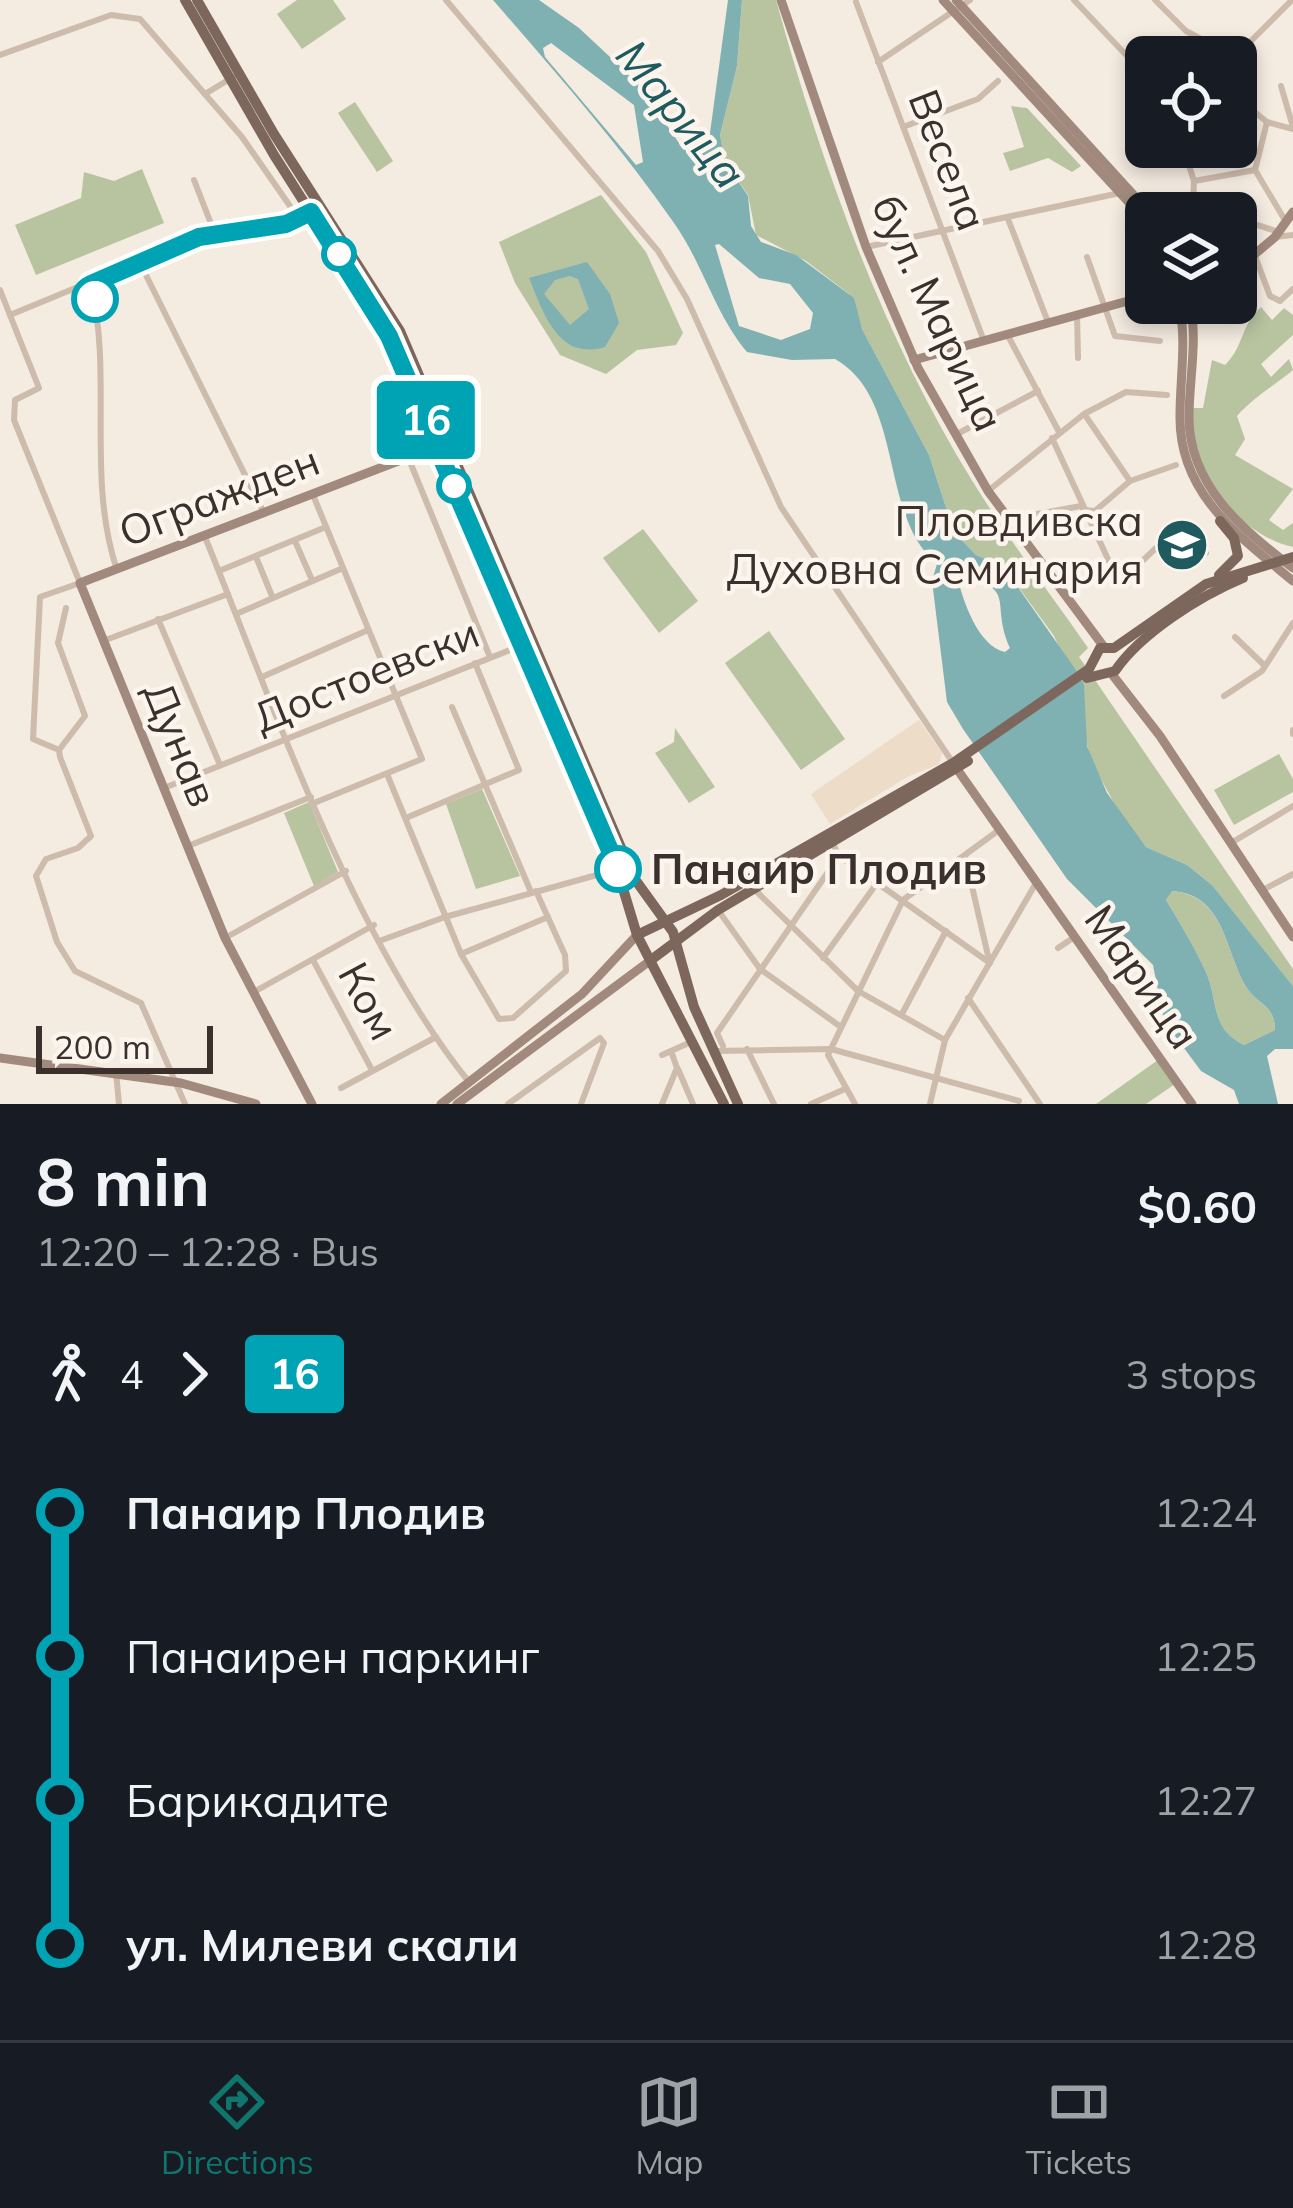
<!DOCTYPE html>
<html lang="en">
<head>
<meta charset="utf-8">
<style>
  body { margin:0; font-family:Mulish,sans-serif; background:#20242c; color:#f1f3f6; height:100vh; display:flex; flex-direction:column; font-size:45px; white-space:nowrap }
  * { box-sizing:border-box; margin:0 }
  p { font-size:39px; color:#9ea1a6 }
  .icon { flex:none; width:66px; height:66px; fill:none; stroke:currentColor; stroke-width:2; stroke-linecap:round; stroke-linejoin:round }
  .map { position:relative; height:1104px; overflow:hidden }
  .drawer { display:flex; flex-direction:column; background:#171b24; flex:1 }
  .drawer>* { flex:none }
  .badge { padding:0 24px; border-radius:9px; font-size:42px; line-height:78px }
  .buttons { position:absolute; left:1125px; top:36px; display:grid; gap:24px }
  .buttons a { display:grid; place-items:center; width:132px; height:132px; border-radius:18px; background:#171b24; box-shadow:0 6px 18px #0003; font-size:60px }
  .scale { position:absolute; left:36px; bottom:30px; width:177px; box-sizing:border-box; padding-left:12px; border:6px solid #3b302b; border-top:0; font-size:33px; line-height:42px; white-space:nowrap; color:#3b302b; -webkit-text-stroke:9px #fbf5ee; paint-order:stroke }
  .map>.badge { position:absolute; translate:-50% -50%; box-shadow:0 0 0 6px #fff }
  .legs { display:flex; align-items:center; gap:18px; height:132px; padding:0 36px; font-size:39px }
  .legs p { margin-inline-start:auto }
  .overview { display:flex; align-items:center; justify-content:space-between; height:204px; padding:0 36px }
  h1 { font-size:66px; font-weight:700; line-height:90px }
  ul { padding:0 36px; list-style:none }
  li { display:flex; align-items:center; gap:42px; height:144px; font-size:45px }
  li i { display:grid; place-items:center; width:18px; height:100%; margin:0 15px; background:currentColor }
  li i::after { content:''; width:30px; height:30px; margin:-15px; border:9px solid; border-radius:50%; background:#171b24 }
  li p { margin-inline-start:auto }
  li:first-child i { background:linear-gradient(#0000 50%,currentColor 0) }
  li:last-child i { background:linear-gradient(currentColor 50%,#0000 0) }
  .tab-bar { display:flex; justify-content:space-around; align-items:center; height:168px; border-top:3px solid #363941; background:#171b24; font-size:33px; color:#9ea1a6 }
  .tab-bar a { display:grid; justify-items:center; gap:6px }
  .tab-bar .current { color:#0f766e }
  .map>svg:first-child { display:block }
  .green { fill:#b8c4a0 }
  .plaza { fill:#ecdcc8 }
  .water { fill:#7fb0b2; fill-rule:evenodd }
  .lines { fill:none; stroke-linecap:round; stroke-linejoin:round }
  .street { stroke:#cdbbac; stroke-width:6 }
  .secondary { stroke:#a18a7d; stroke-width:9 }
  .primary { stroke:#7d675c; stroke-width:10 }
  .line-1-casing { stroke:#fff; stroke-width:27 }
  .line-1 { stroke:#00a3b4; stroke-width:18 }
  .stop-1-dot { fill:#fff; stroke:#00a3b4; stroke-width:6 }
  .labels { text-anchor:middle; stroke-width:9; stroke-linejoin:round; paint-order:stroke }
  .street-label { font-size:42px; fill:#3b302b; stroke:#fbf5ee }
  .poi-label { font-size:42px; fill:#3b302b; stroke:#fbf5ee; text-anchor:end }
  .stop-label { font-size:42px; font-weight:bold; fill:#3b302b; stroke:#fbf5ee; text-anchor:start }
  .water-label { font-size:45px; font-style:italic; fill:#1f5a5e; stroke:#fbf5ee }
</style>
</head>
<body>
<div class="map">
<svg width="1293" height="1104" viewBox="0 0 1293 1104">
  <rect width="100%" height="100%" fill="#f4ebe1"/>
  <g class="green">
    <path d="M297,0H333L346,19L302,49L277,14Z"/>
    <path d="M742,0H776C821,164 883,337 973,482C1008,539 1050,593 1088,648L1079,657L1084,664L1293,969V986L1212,885L1187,865L1146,847L1116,807L1092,762L1082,727L1084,701L1054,636L1003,566L976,555L954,532L929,455L862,329L849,294L806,261L756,235L748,195L725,161L720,135L737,66Z"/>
    <path d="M355,102L393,161L377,172L338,113Z"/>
    <path d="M1011,106L1027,108L1081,166L1072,172L1048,158L1010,171L1003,153L1024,147Z"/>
    <path d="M142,169L164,223L36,275L15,225L81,198L84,172L114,181Z"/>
    <path d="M601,195L646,252L683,333L676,345L637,350L606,374L560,355L515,283L499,242Z"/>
    <path d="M1261,307L1272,320L1284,308L1293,315V335L1261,364L1271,377L1289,359L1293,370C1274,386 1255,396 1237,416L1245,439L1235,455L1293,489L1269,520L1283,530L1293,523V547C1250,538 1204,491 1194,447C1191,435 1192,420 1192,408H1203L1212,360L1225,365C1244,347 1241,324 1261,307Z"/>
    <path d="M643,529L698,601L659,633L603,558Z"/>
    <path d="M769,631L845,739L801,770L725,663Z"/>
    <path d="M675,728L715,787L689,803L655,753L674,742Z"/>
    <path d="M1279,754L1293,779V792L1234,825L1214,790Z"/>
    <path d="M482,789L520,876L476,889L446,804Z"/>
    <path d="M309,802L338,872L314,886L284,813Z"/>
    <path d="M1171,891C1224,894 1225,950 1245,985C1256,1005 1275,1003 1275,1030L1244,1045C1209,1028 1219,999 1205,970C1194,946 1180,923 1166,900Z"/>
    <path d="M1158,1060L1175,1084L1146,1104H1096Z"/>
  </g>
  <path class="plaza" d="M919,720L942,753L939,764L907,777L830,824L811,794Z"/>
  <g class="water">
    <path d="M493,0H539L579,28L638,83L683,149L697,155L710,133L728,0H742L737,66L720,135L725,161L748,196L751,226L761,242L796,255L854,298L862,329L929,455L954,532L976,555L1003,566L1078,673L1084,685L1087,746L1107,793L1146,847L1187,865L1212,885L1293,986V1049H1275L1267,1056L1278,1104H1239L1234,1090L1201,1071L1164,1021L1153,965L1067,879L963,729L947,702L932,581L937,564C879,517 905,398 835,359L792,360L747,352C715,314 703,264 674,223C619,144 556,73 493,0ZM551,43L634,105L643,162L636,165L545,57L543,48ZM719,244L759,278L790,284L813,313L810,329L781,340L739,326L715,245ZM957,576C1020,588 989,601 1010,648L1005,652C978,646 963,601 957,576ZM1172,891C1224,894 1225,950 1245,985C1256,1005 1275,1003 1275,1030L1244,1045C1209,1028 1219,999 1205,970C1194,946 1180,923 1166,900Z"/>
    <path d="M587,262L610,294L619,323L605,347C558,361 544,314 529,278ZM570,276L578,279L589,309L570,325L544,294L555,280Z"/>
  </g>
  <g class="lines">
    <g class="street">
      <path d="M446,0L658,251L687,299L781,507L953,763"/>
      <path d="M1074,0L1146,76"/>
      <path d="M1155,0L1186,31L1214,46"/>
      <path d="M856,2L984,341"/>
      <path d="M0,55L111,15L140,19L242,137L299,219"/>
      <path d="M1235,57L1292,0"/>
      <path d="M878,62L970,0"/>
      <path d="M1281,86L1293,127"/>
      <path d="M205,94L233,77"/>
      <path d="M1236,97L1267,122L1293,129"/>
      <path d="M1267,122L1255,170L1286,222"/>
      <path d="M903,127L978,99L998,81"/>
      <path d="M1183,147L1194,181L1193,205L1219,213"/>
      <path d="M194,180L215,234"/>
      <path d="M1194,181L1255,170"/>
      <path d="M1236,218L1279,232"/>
      <path d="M1008,219L1048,322"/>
      <path d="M1275,237L1293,235"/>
      <path d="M866,247L1120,193"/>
      <path d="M1255,256L1270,296L1280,301L1293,289"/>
      <path d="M1087,257L1115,336L1160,341"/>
      <path d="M140,263L263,511"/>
      <path d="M91,284C113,378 86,478 117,570"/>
      <path d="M0,290L39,388L15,400L14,420L80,583L40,597L33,739L59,750"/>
      <path d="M1236,301L1252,313"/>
      <path d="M1077,314L1078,358"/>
      <path d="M10,315L199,237L286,223L311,212"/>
      <path d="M1007,334L1058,430"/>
      <path d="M1085,415L1130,481"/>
      <path d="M959,433L1038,391"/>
      <path d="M1052,438L1119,583L1156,548L1182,568L1206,553"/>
      <path d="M408,457L490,657"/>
      <path d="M988,491L1084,414L1126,392L1167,395"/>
      <path d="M313,495L422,759L314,803"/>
      <path d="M1083,510L1095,511L1130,481L1176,465"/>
      <path d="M1015,518L1081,506"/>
      <path d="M205,537C275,709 353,938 469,1082"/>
      <path d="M295,541L312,580"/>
      <path d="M256,557L272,596"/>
      <path d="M219,571L326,527"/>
      <path d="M66,608L58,643L85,716L59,750L60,757L91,836L78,848L46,859L36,876L57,942L75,971L141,1003L185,1104"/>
      <path d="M236,614L343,568"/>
      <path d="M158,619L220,765"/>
      <path d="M1235,637L1265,666"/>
      <path d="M103,641L228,594"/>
      <path d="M262,677L368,630"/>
      <path d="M1224,696L1262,671L1293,623"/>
      <path d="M452,707L531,892"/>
      <path d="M1293,730V734"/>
      <path d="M387,774L461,954L499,1019L513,1018L566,971L565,955L536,891"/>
      <path d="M164,788L520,646"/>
      <path d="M406,818L519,770L475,663"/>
      <path d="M1231,843L1293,806"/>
      <path d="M833,844L839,856L990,963"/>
      <path d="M188,846L311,797"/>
      <path d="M965,856L989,960"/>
      <path d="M754,889L858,991L945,1040"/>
      <path d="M1261,891L1293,874"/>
      <path d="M718,910L760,969L841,1027"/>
      <path d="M225,938L346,871"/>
      <path d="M382,940L445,917L615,870"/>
      <path d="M1058,948L1073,938"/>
      <path d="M461,954L548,917"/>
      <path d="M823,958L877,883"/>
      <path d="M313,960L372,1070"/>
      <path d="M254,992L374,925"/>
      <path d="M968,998L1040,1104"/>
      <path d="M902,1014L946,931"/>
      <path d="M723,1046L717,1033L839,856"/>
      <path d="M747,1049L774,1104"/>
      <path d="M714,1051L831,1049L1019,1101"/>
      <path d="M662,1055L691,1042"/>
      <path d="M678,1069L693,1104"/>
      <path d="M116,1072L119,1104"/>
      <path d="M341,1088L436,1037"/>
      <path d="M508,1104L600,1038L604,1043L581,1104"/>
      <path d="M662,1104L677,1068L671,1051"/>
      <path d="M811,1104L845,1089"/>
      <path d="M855,1104L828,1055L903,900L999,830"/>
      <path d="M930,1104L945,1040L1036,883"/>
    </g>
    <g class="secondary">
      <path d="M781,0L866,247L918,368L988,491L1104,647"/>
      <path d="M943,0L1146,221"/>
      <path d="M956,0L1150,213"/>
      <path d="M1236,270L1275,237L1293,212"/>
      <path d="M1179,303C1187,342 1180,377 1180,416C1179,494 1239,536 1293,581"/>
      <path d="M1190,303C1198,341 1189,379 1189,417C1189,485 1242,530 1293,568"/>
      <path d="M1193,317L1205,303"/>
      <path d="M914,360L1146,296"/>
      <path d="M1111,673L1160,736L1293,937"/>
      <path d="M957,769L1192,1104"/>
      <path d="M0,1058L181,1083L256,1104"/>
      <path d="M312,1104L225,938L80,583L448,442"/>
      <path d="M441,1104L582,994L637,935"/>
      <path d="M457,1104L651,960"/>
    </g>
    <g class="primary">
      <path d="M185,0L274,155L389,336L612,852L637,935L724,1104"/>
      <path d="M197,0L274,134L400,331L634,878L673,932L694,1007L738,1104"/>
      <path d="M1219,575L1238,556L1234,538L1220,521"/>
      <path d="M1087,678L1115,671C1141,633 1200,596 1243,578"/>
      <path d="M637,935L721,895L953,763L1089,669L1100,648H1114L1206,584L1293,557"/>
      <path d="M651,960L718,910L968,761"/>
    </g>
  </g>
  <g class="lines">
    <g class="line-1-casing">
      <path id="line-1" d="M95,299L91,284L199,237L286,224L311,212L389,336L618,869"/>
    </g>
    <use href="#line-1" class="line-1"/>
  </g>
  <defs>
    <g id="university-disc" transform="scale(2.7)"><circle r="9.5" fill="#1f5a5e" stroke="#fbf5ee"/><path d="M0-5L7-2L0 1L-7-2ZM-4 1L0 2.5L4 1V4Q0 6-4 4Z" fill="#fff"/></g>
  </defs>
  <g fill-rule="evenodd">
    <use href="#university-disc" x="1182" y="545"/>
  </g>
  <g class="stop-1-dot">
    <circle cx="339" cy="254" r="15"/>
    <circle cx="95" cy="299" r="21"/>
    <circle cx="454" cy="486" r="15"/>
    <circle cx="618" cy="869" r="21"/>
  </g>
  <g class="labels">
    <g class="street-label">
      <text transform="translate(948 160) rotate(69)" y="15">Весела</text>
      <text transform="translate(938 313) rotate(65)" y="15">бул. Марица</text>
      <text transform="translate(219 496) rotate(-21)" y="15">Огражден</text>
      <text transform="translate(366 675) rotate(-22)" y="15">Достоевски</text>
      <text transform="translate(181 744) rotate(68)" y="15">Дунав</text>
      <text transform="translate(1142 977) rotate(55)" y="15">Марица</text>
      <text transform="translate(369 1001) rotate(62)" y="15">Ком</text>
    </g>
    <g class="poi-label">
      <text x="1143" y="536">Пловдивска<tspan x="1143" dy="48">Духовна Семинария</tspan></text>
    </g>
    <g class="stop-label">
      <text x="651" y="884">Панаир Плодив</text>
    </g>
    <g class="water-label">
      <text transform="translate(681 114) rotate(51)" y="16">Марица</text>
    </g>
  </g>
</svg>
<div class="buttons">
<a><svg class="icon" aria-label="locate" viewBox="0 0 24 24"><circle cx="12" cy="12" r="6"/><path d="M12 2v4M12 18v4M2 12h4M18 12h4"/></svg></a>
<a><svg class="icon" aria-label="layers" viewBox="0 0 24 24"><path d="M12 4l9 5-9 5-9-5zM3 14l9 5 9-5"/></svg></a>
</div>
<div class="scale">200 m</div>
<b class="badge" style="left:426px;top:420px;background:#00a3b4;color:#fff">16</b>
</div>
<section class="drawer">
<div class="overview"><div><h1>8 min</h1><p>12:20 – 12:28 · Bus</p></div><b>$0.60</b></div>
<div class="legs"><svg class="icon" aria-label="walk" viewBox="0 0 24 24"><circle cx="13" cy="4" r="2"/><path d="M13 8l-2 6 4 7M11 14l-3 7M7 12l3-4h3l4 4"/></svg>4<svg class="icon" aria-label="forward" viewBox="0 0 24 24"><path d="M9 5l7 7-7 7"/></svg><b class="badge" style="background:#00a3b4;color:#fff">16</b><p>3 stops</p></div>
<ul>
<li><i style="color:#00a3b4"></i><b>Панаир Плодив</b><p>12:24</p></li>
<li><i style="color:#00a3b4"></i><span>Панаирен паркинг</span><p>12:25</p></li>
<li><i style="color:#00a3b4"></i><span>Барикадите</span><p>12:27</p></li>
<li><i style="color:#00a3b4"></i><b>ул. Милеви скали</b><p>12:28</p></li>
</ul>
</section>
<nav class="tab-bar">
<a class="current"><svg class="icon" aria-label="directions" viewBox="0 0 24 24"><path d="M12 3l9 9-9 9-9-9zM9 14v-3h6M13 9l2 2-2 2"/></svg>Directions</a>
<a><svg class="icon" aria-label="map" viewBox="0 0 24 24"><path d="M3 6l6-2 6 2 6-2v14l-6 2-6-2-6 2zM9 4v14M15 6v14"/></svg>Map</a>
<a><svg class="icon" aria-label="tickets" viewBox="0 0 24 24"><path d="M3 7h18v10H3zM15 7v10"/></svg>Tickets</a>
</nav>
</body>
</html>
